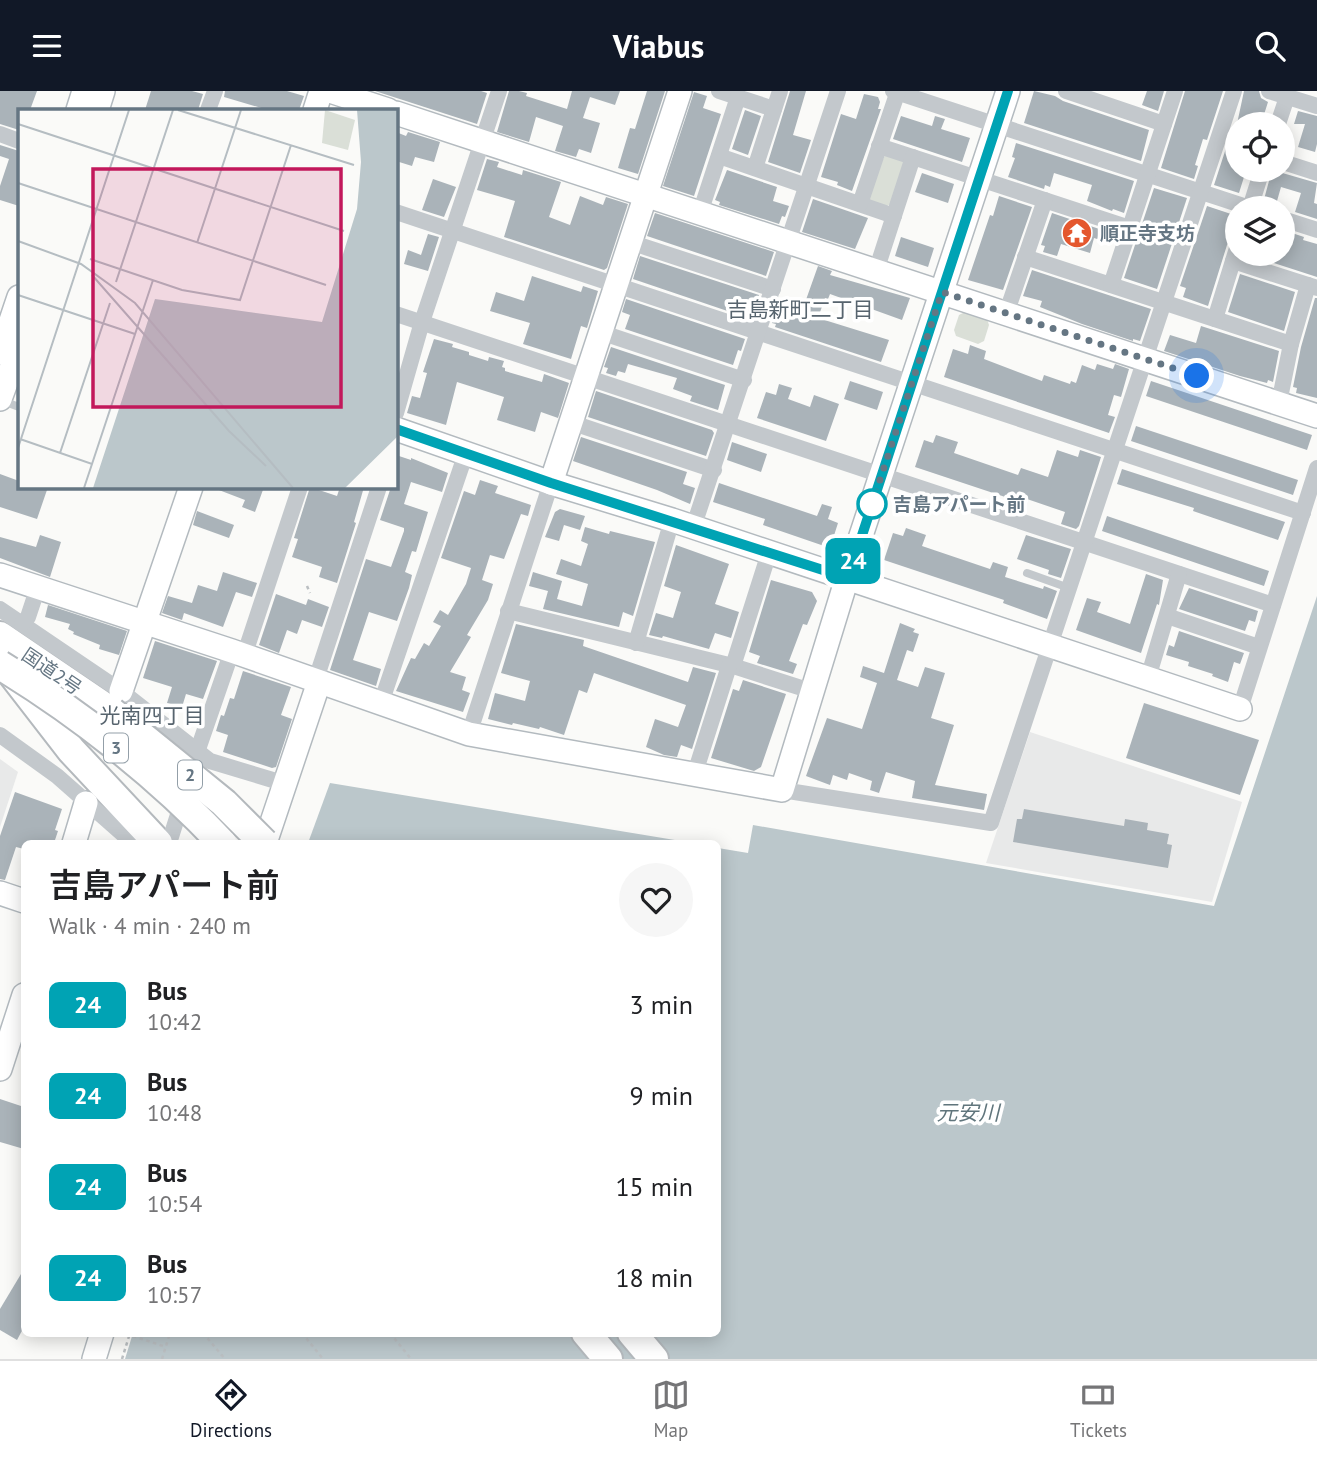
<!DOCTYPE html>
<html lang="en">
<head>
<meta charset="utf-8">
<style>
  body { margin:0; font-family:"PT Sans","Noto Sans JP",sans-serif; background:#f6f6f6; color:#202124; height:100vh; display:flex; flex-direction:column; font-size:26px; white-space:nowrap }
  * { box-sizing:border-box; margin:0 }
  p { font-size:23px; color:#757577 }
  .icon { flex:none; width:38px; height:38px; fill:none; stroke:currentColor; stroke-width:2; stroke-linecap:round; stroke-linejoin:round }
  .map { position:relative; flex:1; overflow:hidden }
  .sheet { position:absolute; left:21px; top:749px; width:700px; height:497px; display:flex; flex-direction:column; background:#fff; border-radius:10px; box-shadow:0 4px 18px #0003 }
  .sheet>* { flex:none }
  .badge { padding:0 14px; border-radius:10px; font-size:24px; line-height:46px }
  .buttons { position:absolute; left:1225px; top:21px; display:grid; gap:14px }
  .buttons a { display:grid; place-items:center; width:70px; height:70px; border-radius:50%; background:#fff; box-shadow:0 4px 18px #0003; font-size:35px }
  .you { position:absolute; width:35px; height:35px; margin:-18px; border:5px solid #fff; border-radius:50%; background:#1a73e8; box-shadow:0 0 0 10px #1a73e833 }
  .map>.badge { position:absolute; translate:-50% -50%; box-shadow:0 0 0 4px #fff }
  .round { display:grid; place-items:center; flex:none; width:74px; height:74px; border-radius:37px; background:#f6f6f6 }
  .head { display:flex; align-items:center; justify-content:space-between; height:119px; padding:0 28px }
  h1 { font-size:33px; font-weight:600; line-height:52px }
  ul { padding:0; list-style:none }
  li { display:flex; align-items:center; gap:21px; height:91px; padding:0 28px }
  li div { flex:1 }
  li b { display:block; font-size:26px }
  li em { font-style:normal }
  li .badge { min-width:77px; font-weight:700; text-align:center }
  header { display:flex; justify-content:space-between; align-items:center; height:91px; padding:0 28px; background:#111827; color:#fff; font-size:32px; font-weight:600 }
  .tabs { display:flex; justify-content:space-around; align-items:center; height:98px; border-top:2px solid #e0e0e0; background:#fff; font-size:19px; color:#757577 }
  .tabs a { display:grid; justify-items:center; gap:4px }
  .tabs .on { color:#111827 }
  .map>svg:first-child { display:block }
  .built { fill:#e8e9e9 }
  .green { fill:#dadfd7 }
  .water { fill:#bbc7cb }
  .building { fill:#aab3b9 }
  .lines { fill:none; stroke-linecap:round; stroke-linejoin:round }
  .secondary-casing { stroke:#b3babf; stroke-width:26 }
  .highway-casing { stroke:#b4b9bd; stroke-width:32 }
  .path { stroke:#bbbfc2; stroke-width:2.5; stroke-dasharray:3.5 3.5; stroke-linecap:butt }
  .lane { stroke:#c3c8cc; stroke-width:8 }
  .street { stroke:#c3c8cc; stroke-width:16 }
  .secondary { stroke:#fff; stroke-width:23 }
  .highway { stroke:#fff; stroke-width:28 }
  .highway-bridge-casing { stroke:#b4b9bd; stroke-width:32; stroke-linecap:butt }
  .highway-bridge { stroke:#fff; stroke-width:28 }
  .line-casing { stroke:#fff; stroke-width:16 }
  .line { stroke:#00a3b4; stroke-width:10 }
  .walk { stroke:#657683; stroke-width:7; stroke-dasharray:0 12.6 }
  .stop-dot { fill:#fff; stroke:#00a3b4; stroke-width:3.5 }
  .labels { text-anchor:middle; stroke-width:7; stroke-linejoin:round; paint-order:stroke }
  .shield { fill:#fff; stroke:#939fa8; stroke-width:2 }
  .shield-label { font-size:18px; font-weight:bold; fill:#657683 }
  .poi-label { font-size:19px; font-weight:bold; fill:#657683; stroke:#fff; text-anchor:start }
  .stop-label { font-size:19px; font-weight:bold; fill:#657683; stroke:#fff; text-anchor:start }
  .street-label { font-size:19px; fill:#657683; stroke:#fff }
  .neighbourhood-label { font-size:21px; fill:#57646e; stroke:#fff }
  .water-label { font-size:21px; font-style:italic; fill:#60757c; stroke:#fff }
  .inset-road { fill:none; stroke:#b5bdc2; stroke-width:2 }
  .view { fill:#c2185b; fill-opacity:0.15; stroke:#c2185b; stroke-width:3.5 }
  .inset-edge { fill:none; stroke:#657683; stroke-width:3.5 }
</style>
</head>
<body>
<header><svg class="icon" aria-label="menu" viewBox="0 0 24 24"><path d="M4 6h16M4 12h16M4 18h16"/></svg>Viabus<svg class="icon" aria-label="search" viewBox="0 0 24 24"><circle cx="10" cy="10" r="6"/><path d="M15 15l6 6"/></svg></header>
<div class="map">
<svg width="1317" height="1268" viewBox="0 0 1317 1268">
  <rect width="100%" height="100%" fill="#fafaf8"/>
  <g class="built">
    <path d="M1030,641L1242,711L1212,811L986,772Z"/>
    <path d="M0,668L18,681L0,736Z"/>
  </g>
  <g class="green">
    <path d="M886,62L904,68L895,111L887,115L870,110L867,102Z"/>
    <path d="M965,221L987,228L989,234L984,250L978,253L956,245L954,239L959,224Z"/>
  </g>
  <g class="water">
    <path d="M1317,505V1268H125L133,1242H718V757L748,762L753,734L1214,815Z"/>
    <path d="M330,692L693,752H308Z"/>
  </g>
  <g class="building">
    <path d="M0,0H37L30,19H19V39L0,33Z"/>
    <path d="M151,0H192L203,3L198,19H145Z"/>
    <path d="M225,0H287L304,5L299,19H268L224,6Z"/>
    <path d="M375,0H481L487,2L477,33Z"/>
    <path d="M509,0H519L527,2L526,5L567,18L572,0H620L615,14L590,6L583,27L600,32L591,62L579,58L576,66L555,60L563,35L536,26L529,51L497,41Z"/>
    <path d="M647,0H665L638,83L618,77L630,37L635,38Z"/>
    <path d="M790,0H806L793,44L811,49L800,82L768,71Z"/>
    <path d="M1034,0L1055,5L1063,10L1149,39L1141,70L1024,32Z"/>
    <path d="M1147,0H1164L1158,20L1142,14Z"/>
    <path d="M1185,0H1223L1207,49L1203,48L1195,74L1198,75L1194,88L1161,77Z"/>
    <path d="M1244,0H1259L1261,7L1268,11L1261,33H1237Z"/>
    <path d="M694,1L707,5L703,17L721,23L694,105L663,95Z"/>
    <path d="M864,3L878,6L880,11L878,18H881L852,100L837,94L838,91L821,86L841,23L856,28Z"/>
    <path d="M745,19L761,25L748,64L732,58Z"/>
    <path d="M1298,20L1317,25V53L1315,61L1298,56L1305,33H1294Z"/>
    <path d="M901,25L932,35L935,25L945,28L941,38L970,47L962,71L893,48Z"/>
    <path d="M396,41L406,45L408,41L440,51L434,71L415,66L412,75L396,70Z"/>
    <path d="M1231,42L1237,43V79H1251L1248,88L1244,86L1239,102L1214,94Z"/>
    <path d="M1016,52L1134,90L1124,122L1113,118L1112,120L1087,110L1092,94L1054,82L1050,96L1045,94L1044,98L1008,86L1015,67L1012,66Z"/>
    <path d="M0,54L19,60V115L0,109V95L9,68L0,65Z"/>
    <path d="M487,68L499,71L497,76L522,84L523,79L561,91L549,126L570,134L580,105L603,114L606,106L628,113L607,177L604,179L504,146L515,110L477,99Z"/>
    <path d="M727,79L777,96L773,110L789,115L785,126L782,125L779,133L719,114L720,111L715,109Z"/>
    <path d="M1272,79L1317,92L1314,112L1317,113V128L1295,121L1301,102L1281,96L1275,117L1264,116L1265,112H1263Z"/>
    <path d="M922,82L954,93L948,112L915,101Z"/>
    <path d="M433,88L456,96L444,126L422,119Z"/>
    <path d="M1154,97L1187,107L1157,198L1124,187Z"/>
    <path d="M999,105L1032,116L1003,199L968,189L990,124L993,125Z"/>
    <path d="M813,108L868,127L855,158L802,141Z"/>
    <path d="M1207,115L1237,125V136L1233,147L1227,154L1208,215L1183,206L1186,197L1180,195Z"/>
    <path d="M655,122L774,161L766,185L647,145Z"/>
    <path d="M1052,122L1117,144L1113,153L1094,147L1090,162L1061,153L1057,165L1043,161L1045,155L1041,154Z"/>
    <path d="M1283,139L1304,146L1303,149L1317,153V186L1246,163H1283Z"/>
    <path d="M428,143L439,146L428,180L404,173L408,159L421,164Z"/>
    <path d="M901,146L934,157L928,176L895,165Z"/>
    <path d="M640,165L759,204L751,228L633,188Z"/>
    <path d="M818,175L832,180L830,184L910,207L902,229L830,203L828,208L825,207L818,227L889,249L881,271L775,236L776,233L772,232L778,214L802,220Z"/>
    <path d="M1032,179L1151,218L1140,250L1133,248V250L1082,233L1040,216L1042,210L1023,205Z"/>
    <path d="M1240,183L1295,201L1284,240L1228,221Z"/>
    <path d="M532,185L581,201L583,195L598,200L587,237L581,235L571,268L523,253L530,232L490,220L496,201L524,210Z"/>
    <path d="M1315,207H1317V307L1296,302L1297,297L1293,296L1301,256Z"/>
    <path d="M626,208L745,248L741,260L738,259L733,274L625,238L630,224L622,221Z"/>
    <path d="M1201,235L1279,260L1273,291L1268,289L1267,292L1240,285L1164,260L1170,244L1196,252Z"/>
    <path d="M434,248L453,253L452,256L469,261V264L488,270L489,266L504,270L502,276L505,277V280L542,291L544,283L569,292L558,327L541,321L535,341L497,329L504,306L457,291L446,334L407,322L412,305L420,307L427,282L423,281Z"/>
    <path d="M970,254L986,260L984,268L1042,290L1044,284L1070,293L1071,290L1076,292L1082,274L1095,279L1097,273L1113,278L1115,273L1129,278L1121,306L1114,304L1108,324L1115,326L1109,342L944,286L953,258L968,263Z"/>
    <path d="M611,256L725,294L718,319L690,310L692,305L673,298L677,287L628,273L625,282L618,280L616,285L606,282L608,277L604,276Z"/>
    <path d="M850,290L883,301L877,319L844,308Z"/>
    <path d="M1151,290L1312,344L1307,359L1146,305Z"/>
    <path d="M779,293L792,297L788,308L810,316L814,304L839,313L826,350L757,327L766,301L776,304Z"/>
    <path d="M596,300L712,339L714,342L706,365L588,326Z"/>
    <path d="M1136,335L1298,389L1293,404L1131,350Z"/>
    <path d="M936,344L958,351L954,362L1018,384L1021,377L1048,386L1057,359L1078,366L1080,359L1101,366L1079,435L1076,438L1061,433L1065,421L1027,408L1026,413L915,376L924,349L933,352Z"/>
    <path d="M581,346L687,381L683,393L695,397L690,413L657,399L573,370Z"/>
    <path d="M732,351L767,363L761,381L727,369Z"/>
    <path d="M396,364L411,369V367L448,382L442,401L411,391L404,413L428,421L416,461L412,460L405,481L412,484L409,497L397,530L369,521L353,569L381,578L376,595L330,579L366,468L391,476L404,440V437L380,429L391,396H396Z"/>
    <path d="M1122,378L1285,431L1278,449L1193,420L1194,417L1117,393Z"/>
    <path d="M0,383L19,390V396H48L37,428L0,416Z"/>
    <path d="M480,389L498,395L495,402L531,414L528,425L521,423L504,468L490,464L482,489L493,493L488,509L467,544L471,546L450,581L466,586L462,599L470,602L463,621L396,600L411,567L415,568L424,552L429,555L441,535L433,531L440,519L448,524L466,493L471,477L441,467L464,400L475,404Z"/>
    <path d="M719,392L817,425L822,413L832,416L828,428L838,432L830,457L763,434L765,428L713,411Z"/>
    <path d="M211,396H264L255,421L242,416L245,409Z"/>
    <path d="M310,396L337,405L340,396H364L354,431L356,432L337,492L319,486L322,476L292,466L298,448L294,447Z"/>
    <path d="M560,418L585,425L580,439L564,434L559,450L545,446L555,421Z"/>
    <path d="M197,420L234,434L229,447L193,434Z"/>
    <path d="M1107,425L1269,480L1264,495L1102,440Z"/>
    <path d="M585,436L609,443L610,440L655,451L633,525L623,521L619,536L543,518L548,500L529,495L533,481L562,490L557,508L582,515L588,493L556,483L561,468L581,475L588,453L581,450Z"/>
    <path d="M906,437L926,444L922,455L990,478L993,471L1008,476L1005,486L1043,498L1044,495L1057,500L1047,528L1003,512L1004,509L884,469L893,442L903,445Z"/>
    <path d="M40,444L61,451L50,486L0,467V446L36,456Z"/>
    <path d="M1026,444L1071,458L1061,487L1048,483L1049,479L1017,468Z"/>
    <path d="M676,454L729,473L715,513L739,521L731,547L715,542L709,558L663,545L662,547L649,544L656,522L673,527L681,501L664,495Z"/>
    <path d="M223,481L257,492L252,506L236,501L223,536L184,522L182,529L162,522L168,505L192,512L198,494L217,500Z"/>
    <path d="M1146,483L1163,489L1159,514L1157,513L1141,562L1076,539L1087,507L1101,511L1097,521L1130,533Z"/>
    <path d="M771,489L812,501L817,510L807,534L803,533L789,570L797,573L793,583L757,572L760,565L749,561Z"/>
    <path d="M1189,497L1258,520L1255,531L1249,529L1245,540L1179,518Z"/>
    <path d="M276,503L306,514L308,508L329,516L322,536L302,529L297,543L287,539L279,562L259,554Z"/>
    <path d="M48,514L127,540L119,564L99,558L100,554L73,543L74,541L68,538L70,533L45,526Z"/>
    <path d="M900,532L915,538L913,541L919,543L913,561L907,559L897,589L918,596L925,576L945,582L931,627L954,634L935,694L987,703L984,719L912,707L915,690L886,681L879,702L870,699L872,690L849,682L847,689L833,684L830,694L806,685L827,627L862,638L877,592L860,586L863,575L884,582Z"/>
    <path d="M516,533L584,549L583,555L688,591L693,576L716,582L692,658L681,654L677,666L664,664L646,656L655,628L678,636L686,614L594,582L587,602L579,599L564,644L540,636L539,638L513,632L512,634L488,628L495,602L525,610L530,590L501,582Z"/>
    <path d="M1179,540L1244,562L1240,573L1234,571L1228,591L1212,585L1213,583L1188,575L1189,571L1166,564L1169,554L1174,556Z"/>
    <path d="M155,550L217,570L203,608L186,603L182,616L167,612L172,596L143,587Z"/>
    <path d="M243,580L291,596L281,624L292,628L276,676L272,677L223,661L228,644L216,640L221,624L224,625L230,607L234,608Z"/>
    <path d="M743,589L786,603L761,676L754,680L711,667L733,598L739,600Z"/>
    <path d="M1144,612L1259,649L1240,704L1126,667Z"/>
    <path d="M15,701L62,718L55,739L58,740L54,752H24V758L16,756L5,789L0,788V745Z"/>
    <path d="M1024,718L1124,735L1125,728L1148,732L1147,739L1169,743L1167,753L1172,754L1168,777L1013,751L1017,728H1022Z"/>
    <path d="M0,1008L24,1016V1058L0,1051Z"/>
    <path d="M24,1178V1236L17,1249L0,1239V1218Z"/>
  </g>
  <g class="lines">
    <g class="secondary-casing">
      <g id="secondary">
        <path d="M330,0L388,19"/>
        <path d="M78,19L84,0"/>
        <path d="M97,19L103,0"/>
        <path d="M315,19L321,0"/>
        <path d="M396,22L1317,325"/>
        <path d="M0,262L19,206"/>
        <path d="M0,308L19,256"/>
        <path d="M396,338L551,392L672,429L1240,618"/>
        <path d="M551,392L680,0"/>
        <path d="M0,484L232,560L469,643L782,699L847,487L1008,0"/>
        <path d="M121,600L191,396"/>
        <path d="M74,752L86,712"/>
        <path d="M265,752L319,591"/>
        <path d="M0,802L24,810"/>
        <path d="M0,978L24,904"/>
        <path d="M94,1268L102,1242"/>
      </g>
    </g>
    <g class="highway-casing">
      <g id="highway">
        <path d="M0,545L112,621"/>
        <path d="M13,584L71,659L158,752"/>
        <path d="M586,1242L608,1268"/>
        <path d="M632,1242L654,1268"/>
      </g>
    </g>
    <g class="path">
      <path d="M307,495L310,502"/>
      <path d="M203,1242L225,1268"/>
      <path d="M302,1242L323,1268"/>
      <path d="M390,1242L411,1268"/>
      <path d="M133,1245L166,1256"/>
      <path d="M122,1268L130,1242"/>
      <path d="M162,1268L170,1242"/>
    </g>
    <g class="lane">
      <path d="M3,310L19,316"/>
      <path d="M1027,482L1069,497"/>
    </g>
    <g class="street">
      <path d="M719,0L774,18"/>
      <path d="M893,0L1250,117"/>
      <path d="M1066,0L1164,33"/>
      <path d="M1269,0L1317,15"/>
      <path d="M208,19L215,0"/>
      <path d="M1278,33L1287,6"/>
      <path d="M0,43L19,50"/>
      <path d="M879,55L1130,137"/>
      <path d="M719,65L894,125"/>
      <path d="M1283,71L1317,82"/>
      <path d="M755,77L780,0"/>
      <path d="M860,113L898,0"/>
      <path d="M1250,117L1262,79"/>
      <path d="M396,121L1303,422"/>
      <path d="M700,122L738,6"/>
      <path d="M1283,128L1317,139"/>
      <path d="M630,151L773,198"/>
      <path d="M1025,166L1291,253"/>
      <path d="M1233,170L1317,197"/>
      <path d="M876,180L913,66"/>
      <path d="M1111,194L1175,0"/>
      <path d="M396,223L1273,514"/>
      <path d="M1006,223L1045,109"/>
      <path d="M1215,228L1237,157"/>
      <path d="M600,241L744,289"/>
      <path d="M1279,312L1291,253L1308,194"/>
      <path d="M396,322L422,231L499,0"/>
      <path d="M570,331L714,379"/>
      <path d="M693,437L838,0"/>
      <path d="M0,518L121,600L210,670L286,693"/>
      <path d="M508,520L733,575L811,600"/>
      <path d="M1167,525L1259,556"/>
      <path d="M22,533L28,526L38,496"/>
      <path d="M636,552L672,429"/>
      <path d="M244,565L300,396"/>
      <path d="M733,575L769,462"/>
      <path d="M1148,587L1179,483"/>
      <path d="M319,591L318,582L379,396"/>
      <path d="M381,612L466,362"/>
      <path d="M1240,618L1317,377"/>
      <path d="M469,643L551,392"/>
      <path d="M0,644L57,685L133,752"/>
      <path d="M194,670L232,560"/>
      <path d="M694,685L729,575"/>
      <path d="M782,699L991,732L1234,0"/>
      <path d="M169,752L183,708"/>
    </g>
    <use href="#secondary" class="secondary"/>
    <use href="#highway" class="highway"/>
    <g class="highway-bridge-casing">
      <g id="highway-bridge">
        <path d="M0,574C79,622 159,685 222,752"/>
        <path d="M112,621L224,712L264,752"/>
      </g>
    </g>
    <use href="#highway-bridge" class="highway-bridge"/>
  </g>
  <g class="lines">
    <g class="line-casing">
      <path id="line" d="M396,338L551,392L848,487L1008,0"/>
    </g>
    <use href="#line" class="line"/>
    <path class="walk" d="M872,413L942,201L1197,285"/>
  </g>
  <defs>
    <g id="temple-disc" transform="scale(1.575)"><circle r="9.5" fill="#e4572e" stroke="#fff"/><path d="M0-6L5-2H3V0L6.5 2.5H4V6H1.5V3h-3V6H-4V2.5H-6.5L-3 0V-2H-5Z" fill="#fff"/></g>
  </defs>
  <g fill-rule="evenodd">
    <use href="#temple-disc" x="1077" y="142"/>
  </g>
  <circle class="stop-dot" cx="872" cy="413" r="14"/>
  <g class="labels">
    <g class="shield">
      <rect x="104" y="642.5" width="24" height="29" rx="5"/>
      <rect x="178" y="669.5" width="24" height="29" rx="5"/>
    </g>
    <g class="shield-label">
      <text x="116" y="663">3</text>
      <text x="190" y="690">2</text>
    </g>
    <g class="poi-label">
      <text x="1100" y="149">順正寺支坊</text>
    </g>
    <g class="stop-label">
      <text x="893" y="420">吉島アパート前</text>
    </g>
    <g class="street-label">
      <text transform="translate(52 580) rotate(34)" y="7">国道2号</text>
    </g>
    <g class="neighbourhood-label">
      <text x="800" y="226">吉島新町二丁目</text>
      <text x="152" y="632">光南四丁目</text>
    </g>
    <g class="water-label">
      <text x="968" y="1029">元安川</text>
    </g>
  </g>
  <g transform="translate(18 18)">
    <rect width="380" height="380" fill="#fafaf8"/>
    <path d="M307,1L337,11L330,41L304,34Z" fill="#dadfd7"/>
    <path d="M339,1H380V327L327,379H75L137,190L304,213L339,100L343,53Z" fill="#bbc7cb"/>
    <path class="inset-road" d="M160,1L336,56M0,15L326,122M0,74L308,176M0,132L63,155L117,194L275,379M179,134L223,1M72,150L164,181L222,191L273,36M74,166L211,322L248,357M98,173L155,1M0,186L117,225M2,330L74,355L135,171M0,339L111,1M42,344L92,194M66,379L74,355"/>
    <path class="view" d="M75,60H323V298H75Z"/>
    <rect width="380" height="380" class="inset-edge"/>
  </g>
</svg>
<div class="buttons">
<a><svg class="icon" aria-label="locate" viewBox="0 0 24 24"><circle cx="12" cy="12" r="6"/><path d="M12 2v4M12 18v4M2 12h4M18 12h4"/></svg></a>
<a><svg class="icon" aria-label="layers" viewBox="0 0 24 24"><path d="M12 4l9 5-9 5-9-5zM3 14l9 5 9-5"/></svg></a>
</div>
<div class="you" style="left:1197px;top:285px"></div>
<b class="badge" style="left:853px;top:470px;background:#00a3b4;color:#fff">24</b>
<section class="sheet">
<div class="head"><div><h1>吉島アパート前</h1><p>Walk · 4 min · 240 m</p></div><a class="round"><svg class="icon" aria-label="heart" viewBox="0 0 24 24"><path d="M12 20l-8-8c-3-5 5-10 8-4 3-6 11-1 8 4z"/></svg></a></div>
<ul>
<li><span class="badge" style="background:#00a3b4;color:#fff">24</span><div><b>Bus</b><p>10:42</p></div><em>3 min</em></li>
<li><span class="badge" style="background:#00a3b4;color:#fff">24</span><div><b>Bus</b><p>10:48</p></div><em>9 min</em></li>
<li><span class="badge" style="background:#00a3b4;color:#fff">24</span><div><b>Bus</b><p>10:54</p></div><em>15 min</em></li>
<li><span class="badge" style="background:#00a3b4;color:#fff">24</span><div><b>Bus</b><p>10:57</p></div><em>18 min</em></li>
</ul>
</section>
</div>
<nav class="tabs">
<a class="on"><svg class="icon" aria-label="directions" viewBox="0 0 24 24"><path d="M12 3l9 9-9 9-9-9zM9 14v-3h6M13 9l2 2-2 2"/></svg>Directions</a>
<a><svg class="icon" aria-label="map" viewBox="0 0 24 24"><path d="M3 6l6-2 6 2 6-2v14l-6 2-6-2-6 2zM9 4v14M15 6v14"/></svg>Map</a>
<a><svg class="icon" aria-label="tickets" viewBox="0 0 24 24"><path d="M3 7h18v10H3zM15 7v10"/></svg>Tickets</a>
</nav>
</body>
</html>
